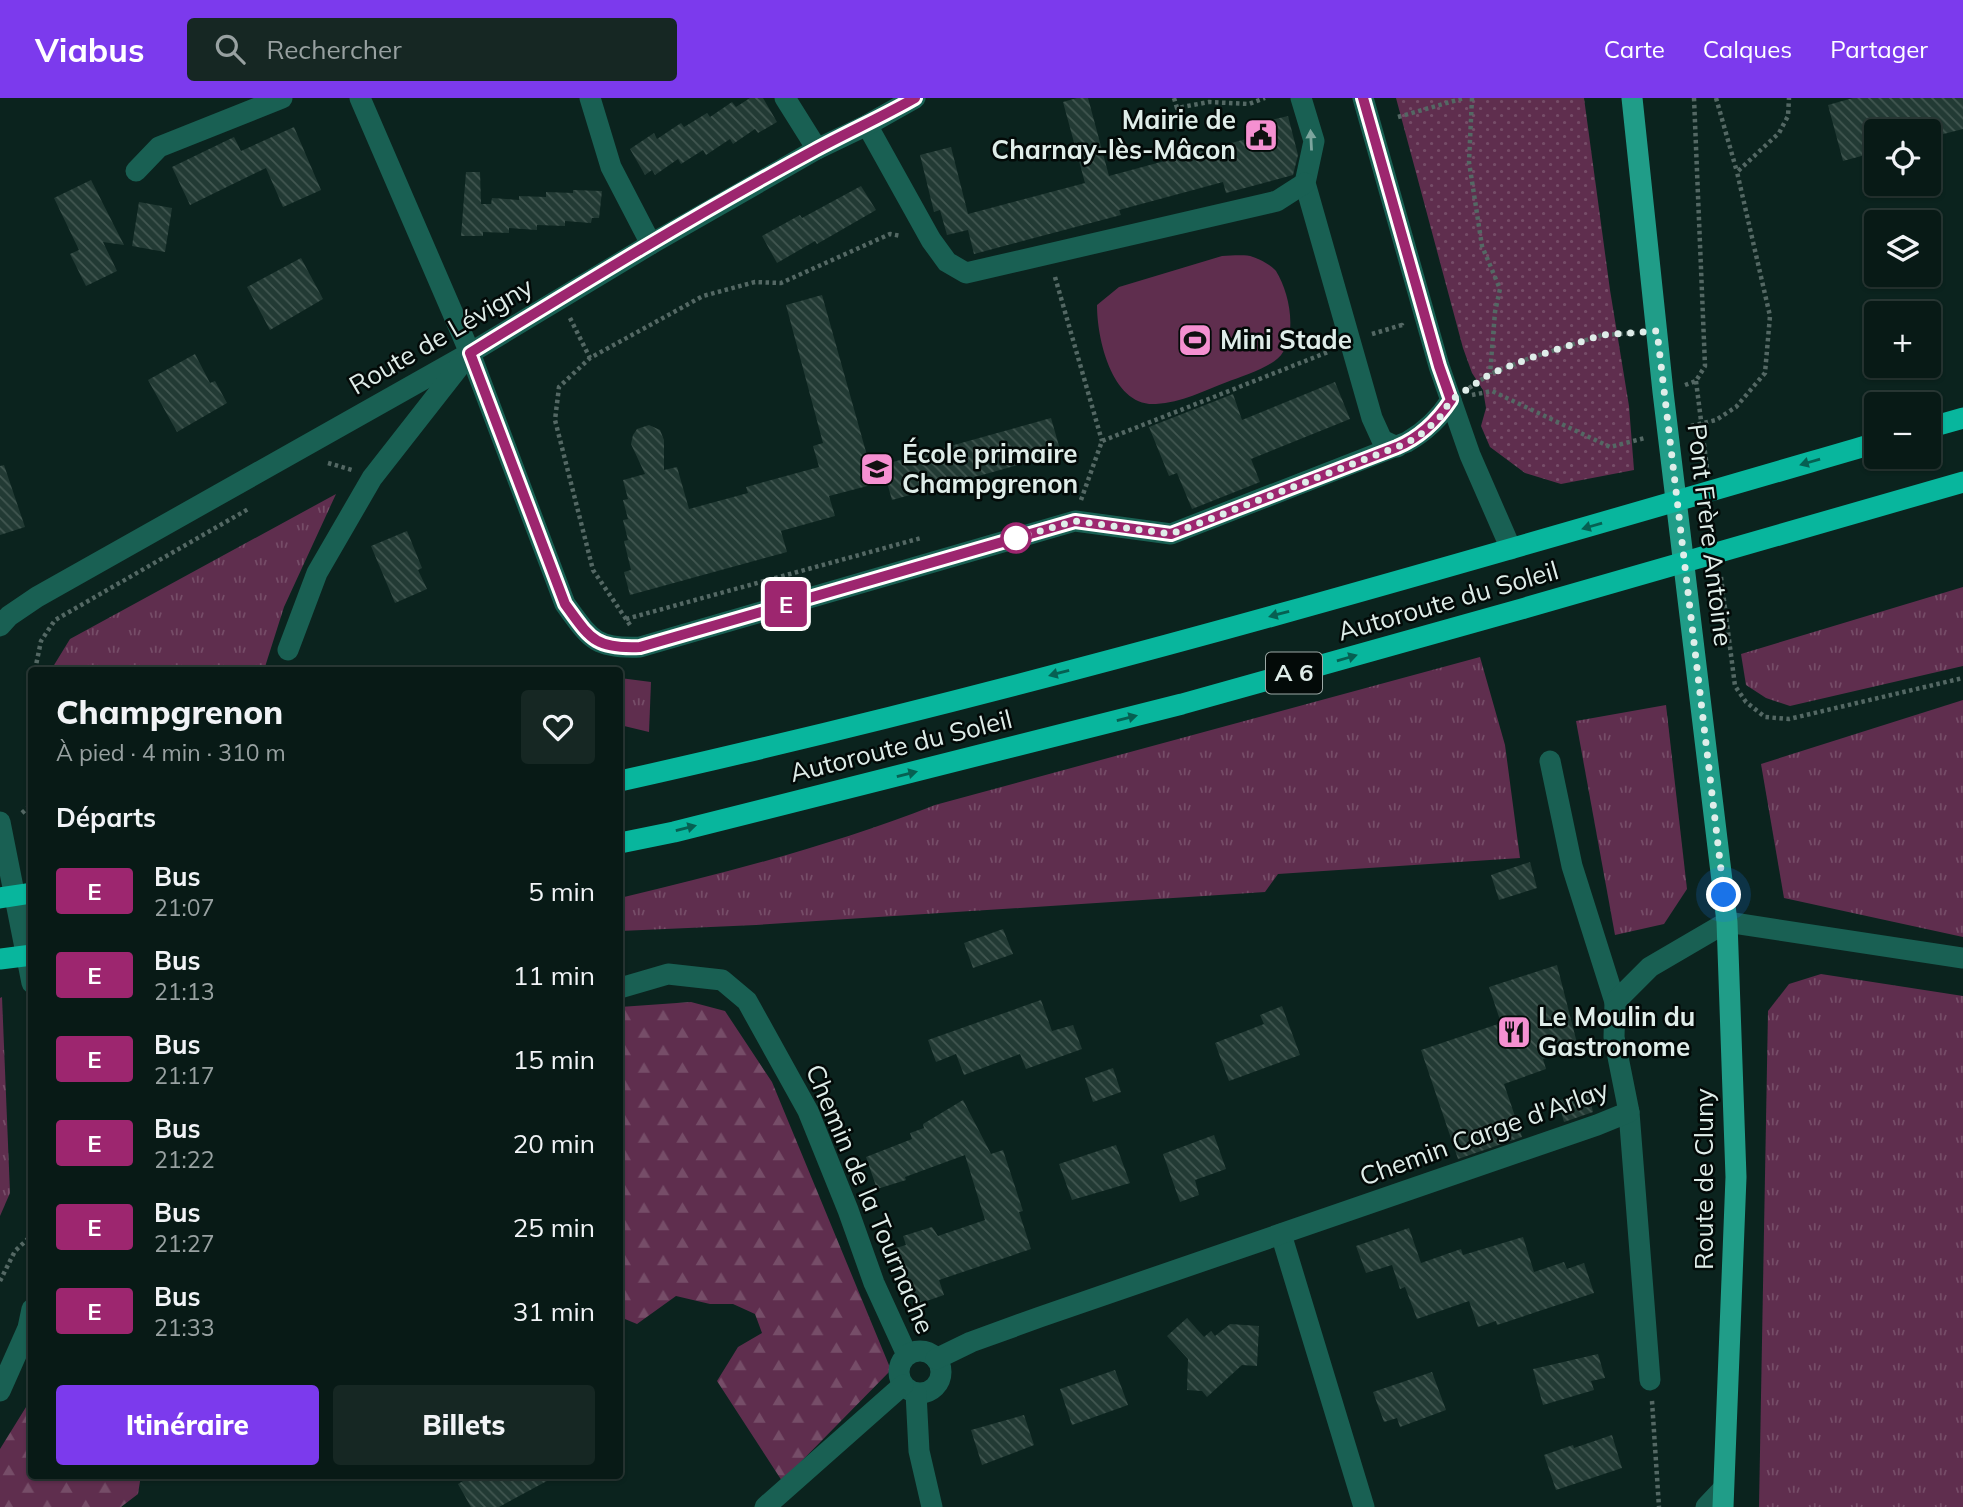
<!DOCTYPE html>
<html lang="fr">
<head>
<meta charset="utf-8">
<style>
  body { margin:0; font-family:Mulish,sans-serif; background:#162723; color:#f1f3f6; height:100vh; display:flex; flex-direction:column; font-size:26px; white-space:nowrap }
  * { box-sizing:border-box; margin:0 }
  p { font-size:23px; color:#98a1a1 }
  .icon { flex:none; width:38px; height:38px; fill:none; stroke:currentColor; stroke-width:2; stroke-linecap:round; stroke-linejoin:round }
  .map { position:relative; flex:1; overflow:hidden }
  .panel { position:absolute; left:28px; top:569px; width:595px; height:812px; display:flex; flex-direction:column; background:#081a16; border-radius:7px; box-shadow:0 2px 5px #0004,0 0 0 2px #293835 }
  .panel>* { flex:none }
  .badge { padding:0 14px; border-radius:5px; font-size:24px; line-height:46px }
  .buttons { position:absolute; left:1864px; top:21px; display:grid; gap:14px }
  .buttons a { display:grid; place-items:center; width:77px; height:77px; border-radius:7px; background:#081a16; box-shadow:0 2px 5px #0004,0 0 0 2px #293835; font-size:35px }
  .you { position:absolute; width:35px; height:35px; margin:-18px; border:5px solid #fff; border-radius:50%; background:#1a73e8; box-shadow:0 0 0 10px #1a73e833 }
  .map>.badge { position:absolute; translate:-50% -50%; box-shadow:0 0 0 4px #fff }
  h2 { padding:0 28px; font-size:26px; line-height:63px }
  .round { display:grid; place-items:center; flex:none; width:74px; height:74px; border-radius:7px; background:#162723 }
  .summary { display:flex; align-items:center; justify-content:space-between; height:119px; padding:0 28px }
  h1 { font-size:33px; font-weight:800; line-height:52px }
  .primary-button { display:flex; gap:14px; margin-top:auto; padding:14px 28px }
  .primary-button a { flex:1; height:80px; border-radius:7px; background:#7c3aed; color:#fff; font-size:28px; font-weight:800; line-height:80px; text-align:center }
  .primary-button a+a { background:#162723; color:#f1f3f6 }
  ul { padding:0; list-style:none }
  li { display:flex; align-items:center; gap:21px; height:84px; padding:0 28px }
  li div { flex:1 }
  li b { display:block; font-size:26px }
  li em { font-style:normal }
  li .badge { min-width:77px; font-weight:700; text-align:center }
  header { display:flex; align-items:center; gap:42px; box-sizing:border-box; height:98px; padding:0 35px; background:#7c3aed; color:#fff }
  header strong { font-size:33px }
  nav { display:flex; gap:38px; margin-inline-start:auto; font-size:24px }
  .search { width:490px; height:63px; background:#162723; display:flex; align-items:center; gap:18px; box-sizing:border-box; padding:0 24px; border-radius:7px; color:#98a1a1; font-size:26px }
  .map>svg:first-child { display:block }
  .grass { fill:url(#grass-tufts) }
  .forest { fill:url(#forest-firs) }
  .park { fill:url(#park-dots) }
  .pitch { fill:#5f2e4e }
  .building { fill:url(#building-back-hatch) }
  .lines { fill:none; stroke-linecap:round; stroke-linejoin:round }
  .path { stroke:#546864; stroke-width:4.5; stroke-dasharray:3.5 3.5; stroke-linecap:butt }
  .minor { stroke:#196053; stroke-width:21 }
  .major { stroke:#209d88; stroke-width:21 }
  .highway { stroke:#08b69d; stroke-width:21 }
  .oneway { fill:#7ca69e }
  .oneway2 { fill:#066052 }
  .line-casing { stroke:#fff; stroke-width:16 }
  .line { stroke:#9d266f; stroke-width:10 }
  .walk { stroke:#dfede9; stroke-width:7; stroke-dasharray:0 12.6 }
  .stop-dot { fill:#fff; stroke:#9d266f; stroke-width:3.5 }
  .labels { text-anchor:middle; stroke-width:5; stroke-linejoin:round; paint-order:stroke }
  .shield { fill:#030a08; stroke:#9da9a6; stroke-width:2 }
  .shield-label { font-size:24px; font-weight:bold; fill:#dfede9 }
  .poi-label { font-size:26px; font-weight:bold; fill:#dfede9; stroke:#030a08; text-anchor:start }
  .street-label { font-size:26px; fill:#dfede9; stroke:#030a08 }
</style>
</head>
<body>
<header>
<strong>Viabus</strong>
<div class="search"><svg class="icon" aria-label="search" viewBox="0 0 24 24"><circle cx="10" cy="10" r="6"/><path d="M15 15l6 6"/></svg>Rechercher</div>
<nav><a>Carte</a><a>Calques</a><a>Partager</a></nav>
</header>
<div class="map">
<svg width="1963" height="1409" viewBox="0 0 1963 1409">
  <defs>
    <pattern id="grass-tufts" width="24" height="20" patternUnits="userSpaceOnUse" patternTransform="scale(1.75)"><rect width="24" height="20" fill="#5f2e4e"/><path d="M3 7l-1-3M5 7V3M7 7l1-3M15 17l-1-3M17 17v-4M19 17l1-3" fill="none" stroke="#764d68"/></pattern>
    <pattern id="forest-firs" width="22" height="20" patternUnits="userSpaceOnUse" patternTransform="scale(1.75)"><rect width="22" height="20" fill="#5f2e4e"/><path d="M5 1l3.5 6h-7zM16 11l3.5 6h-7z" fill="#764d68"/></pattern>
    <pattern id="park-dots" width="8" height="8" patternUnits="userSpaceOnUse" patternTransform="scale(1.75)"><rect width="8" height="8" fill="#5f2e4e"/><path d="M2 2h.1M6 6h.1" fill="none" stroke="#764d68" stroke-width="1.8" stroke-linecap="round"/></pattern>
    <pattern id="building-back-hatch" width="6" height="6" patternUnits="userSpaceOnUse" patternTransform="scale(1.75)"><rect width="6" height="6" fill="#223a34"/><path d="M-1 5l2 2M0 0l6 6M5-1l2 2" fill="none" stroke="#425751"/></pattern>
  </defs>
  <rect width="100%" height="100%" fill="#0b231e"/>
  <g class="grass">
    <path d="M336,396L284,509L264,572H51L70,541Z"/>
    <path d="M1963,489V568L1790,608L1766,600L1746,587L1741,556Z"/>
    <path d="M1480,559L1505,647L1520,760L1278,776L1265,794L756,827L620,833V800C726,775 833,747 935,707Z"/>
    <path d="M620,580L651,584L649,634L620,627Z"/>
    <path d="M1963,602V839L1784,800L1761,666Z"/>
    <path d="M1666,607L1687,791L1664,826L1615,837L1576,623Z"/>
    <path d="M1821,876L1963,898V1409H1759L1768,913L1789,886Z"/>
    <path d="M2,899L10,1095L0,1118V900Z"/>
  </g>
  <g class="forest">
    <path d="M691,904L725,913L772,984L891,1272L782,1383L717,1283L738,1249L762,1235L755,1216L733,1206H710L676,1198L637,1226L620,1219V909Z"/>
    <path d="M31,1301L32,1377H141L138,1396L121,1409H0V1351Z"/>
  </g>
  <path class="park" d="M1396,0H1584L1610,192L1629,308L1634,372L1561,386L1525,375L1490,349L1481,328L1486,310L1483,292L1472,275L1463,250Z"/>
  <path class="pitch" d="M1222,158C1231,158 1245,156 1253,159C1260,161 1272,168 1276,173C1289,194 1297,232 1283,254C1276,268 1242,278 1227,284C1205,292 1181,305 1156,306C1112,309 1097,241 1097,207L1119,189Z"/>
  <g class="building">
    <path d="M750,0H763L777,24L758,35L755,31L733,46L730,41L706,57L703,52L681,66L678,61L655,77L652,72L645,77L630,51L654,35L657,41L681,25L684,29L707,15L710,19L732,4L736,9Z"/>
    <path d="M1077,0H1088L1109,78L1261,37L1259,25L1288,18L1298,57L1293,77L1226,95L1223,84L1119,112L1121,117L974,156L968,132L947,137L940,112L934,114L920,57L951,49L968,116L1085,85L1063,4Z"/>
    <path d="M1853,0H1963V31L1928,40V33H1876V54L1843,63L1828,7Z"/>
    <path d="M294,29L321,92L283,109L266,70L190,107L172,69L234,39L241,53Z"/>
    <path d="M466,74H480L481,106H491L492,100L519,102V98L546,99V94L573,95V92L602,93L599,120H592L591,125L565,123V128L537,127V132L509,130V135L483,134V138H461Z"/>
    <path d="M91,82L124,147L103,144L117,173L86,188L70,156L79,152L54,100Z"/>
    <path d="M861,88L876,112L817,146L815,143L777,165L762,138L800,117L802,120Z"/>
    <path d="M139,104L172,110L165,154L132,148Z"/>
    <path d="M301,160L323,201L270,232L247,189Z"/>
    <path d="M822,197L875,386L829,398L835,418L781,433L787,454L630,497L624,474L631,472L624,443L628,442L623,422L628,421L623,402L628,401L623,382L645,376L631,346L633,337L637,331L649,327L660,332L664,342V372L677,369L689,411L748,395L746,389L819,369L813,348L823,345L786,207Z"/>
    <path d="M195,256L210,285L215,283L227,305L177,334L148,282Z"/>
    <path d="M1335,284L1350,321L1251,361L1260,384L1192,411L1177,375L1169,378L1149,329L1233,296L1242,322Z"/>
    <path d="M1051,320L1061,355L892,402L882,367Z"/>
    <path d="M4,367L25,429L0,437V368Z"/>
    <path d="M407,433L422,470L418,472L427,491L395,505L371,448Z"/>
    <path d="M1530,764L1537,790L1499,802L1491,777Z"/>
    <path d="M1003,831L1013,856L973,870L964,845Z"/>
    <path d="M1557,867L1578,949L1543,961L1546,971L1504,986L1522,1039L1458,1061L1421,952L1501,925L1489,889Z"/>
    <path d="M1041,902L1052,933L1073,927L1082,951L1026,971L1020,956L964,977L956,956L936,964L928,942Z"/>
    <path d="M1282,908L1300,957L1229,983L1215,945L1264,926L1260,917Z"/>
    <path d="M1113,970L1121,994L1093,1004L1085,980Z"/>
    <path d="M1588,992L1593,1014L1564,1024L1558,1003Z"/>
    <path d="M963,1002L991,1056L1003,1052L1023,1113L1019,1114L1031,1151L939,1182L944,1197L915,1207L896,1150L906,1147L903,1138L932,1129L938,1138L985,1122L965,1057L905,1079L906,1082L877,1091L866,1059L912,1041L910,1035L924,1030L923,1026Z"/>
    <path d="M1214,1037L1226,1071L1195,1082L1199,1097L1180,1104L1163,1056Z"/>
    <path d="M1116,1047L1130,1085L1072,1102L1059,1066Z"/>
    <path d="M1409,1130L1421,1165L1461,1151L1463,1157L1523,1139L1534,1174L1564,1164L1567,1171L1584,1165L1594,1195L1497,1227L1496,1223L1478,1229L1469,1203L1417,1221L1405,1189L1400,1191L1392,1167L1366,1175L1356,1148Z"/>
    <path d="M1187,1220L1204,1239L1211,1233L1215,1238L1230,1226L1259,1228L1257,1268L1242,1267L1207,1299L1202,1293L1187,1292L1188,1261L1167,1238Z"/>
    <path d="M1598,1256L1605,1280L1591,1283L1594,1292L1543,1307L1533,1271Z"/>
    <path d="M1115,1272L1128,1307L1072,1327L1060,1291Z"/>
    <path d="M1432,1274L1446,1312L1400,1329L1397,1320L1384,1324L1373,1294Z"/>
    <path d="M1024,1317L1034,1347L982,1367L971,1332Z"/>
    <path d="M1612,1337L1622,1370L1556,1392L1544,1357L1573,1347L1574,1350Z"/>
    <path d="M473,1377H558L499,1409H471L458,1386Z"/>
  </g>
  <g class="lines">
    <g class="path">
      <path d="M1174,0L1177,10L1209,4L1249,6L1265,0"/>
      <path d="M1472,0L1469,64L1482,148L1500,191L1495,214L1490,276"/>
      <path d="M1716,0L1737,74"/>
      <path d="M1398,19L1464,0"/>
      <path d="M1055,179L1102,343"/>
      <path d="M570,220L590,260"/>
      <path d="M1372,236L1402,227V229"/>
      <path d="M1696,283L1707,370"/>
      <path d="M1685,287L1696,283L1705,268L1694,0"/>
      <path d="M1469,290L1490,276L1530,260L1602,237L1635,235"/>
      <path d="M1472,297L1492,293L1610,349L1645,340"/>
      <path d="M1691,328L1716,322L1736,309L1765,275L1770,218L1737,74L1779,35L1788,18L1789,0"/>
      <path d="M328,365L352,372"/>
      <path d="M1081,402L1102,343L1328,254"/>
      <path d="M1721,479L1735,588L1746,604L1765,619L1789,621L1963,580"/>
      <path d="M626,521L921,440"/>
      <path d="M630,527L593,472L555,322L559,289L590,260L703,198L755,184L781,185L890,136L901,138"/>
      <path d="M35,572L41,543L55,522L250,410"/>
      <path d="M22,715L32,706"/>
      <path d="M0,1183L15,1153L32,1137"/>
      <path d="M1652,1303L1659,1409"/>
    </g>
    <g class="minor">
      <path d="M360,0L470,255L565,506C590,540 594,551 640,549L1075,423L1171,436L1407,344C1426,333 1439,321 1451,302"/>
      <path d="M590,0L611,69L651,146"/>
      <path d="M785,0L817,51"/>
      <path d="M1301,0L1314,43L1305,85L1372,320L1382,342L1397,349"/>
      <path d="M1363,0L1439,268L1470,357L1511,451"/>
      <path d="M867,27L931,142L947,164L966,175L1277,103L1305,85"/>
      <path d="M136,73L159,49L282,0"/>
      <path d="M0,528L9,518L37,499L470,255L651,146L817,51L867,27L915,0"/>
      <path d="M288,552L317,475L372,380L462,265"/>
      <path d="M1550,663L1572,768L1615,904"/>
      <path d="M0,724L32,885"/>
      <path d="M620,890L668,876L722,882L747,903L808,1013L848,1112L874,1185L907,1257"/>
      <path d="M1629,1014L1650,1282"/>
      <path d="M1281,1136L1364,1409"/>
      <circle cx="920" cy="1274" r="21"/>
      <path d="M936,1261L971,1244L1040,1219L1597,1027L1629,1014L1614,939L1615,904L1650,869L1727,824L1963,860"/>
      <path d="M0,1293L28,1230L32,1211"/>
      <path d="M916,1295L919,1353L932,1409"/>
      <path d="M765,1409L903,1287"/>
      <path d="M1706,1409L1723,1391"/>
    </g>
    <path class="major" d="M1632,0L1663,294L1727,824L1736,1079L1723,1409"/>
    <g class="highway">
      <path d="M1928,330L1963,320"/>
      <path d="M620,683C1043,589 1460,466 1876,345"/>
      <path d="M620,745L674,734L1182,606L1525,510L1963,384"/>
      <path d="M0,800L32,795"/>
      <path d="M0,861L32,857"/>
    </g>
  </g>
  <defs><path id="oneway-solid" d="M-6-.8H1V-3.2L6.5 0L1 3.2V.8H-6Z" transform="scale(1.75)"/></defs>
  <use class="oneway" href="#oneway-solid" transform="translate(1311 42) rotate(-93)"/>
  <g class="oneway2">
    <use href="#oneway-solid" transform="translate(1810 364) rotate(164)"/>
    <use href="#oneway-solid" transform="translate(1592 428) rotate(164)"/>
    <use href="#oneway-solid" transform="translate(1279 516) rotate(165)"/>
    <use href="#oneway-solid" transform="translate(1347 560) rotate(-16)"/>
    <use href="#oneway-solid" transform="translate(1059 575) rotate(165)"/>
    <use href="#oneway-solid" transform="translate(1127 620) rotate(-14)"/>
    <use href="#oneway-solid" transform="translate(907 676) rotate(-14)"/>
    <use href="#oneway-solid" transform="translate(686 730) rotate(-14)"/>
  </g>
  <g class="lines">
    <g class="line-casing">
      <path id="line" d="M915,0C882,19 848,34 815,52C698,115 584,185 470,255L565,506C590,540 594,551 640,549L1075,423L1171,436L1397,349C1421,339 1437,323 1451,302L1439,268L1363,0"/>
    </g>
    <use href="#line" class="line"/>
    <path class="walk" d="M1016,440L1075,423L1171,436L1407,345L1424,334L1440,319L1451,302L1490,276L1530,260L1602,237L1657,233L1724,797"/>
  </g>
  <defs>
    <g id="civic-square" transform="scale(1.75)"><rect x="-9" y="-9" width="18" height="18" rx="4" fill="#f590d1" stroke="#030a08"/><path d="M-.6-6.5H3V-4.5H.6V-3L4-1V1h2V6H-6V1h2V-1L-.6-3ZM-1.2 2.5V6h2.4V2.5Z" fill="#111"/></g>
    <g id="stadium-square" transform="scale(1.75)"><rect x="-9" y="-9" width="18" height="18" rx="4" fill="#f590d1" stroke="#030a08"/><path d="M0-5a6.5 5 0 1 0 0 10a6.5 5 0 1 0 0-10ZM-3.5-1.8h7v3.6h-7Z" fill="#111"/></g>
    <g id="school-square" transform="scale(1.75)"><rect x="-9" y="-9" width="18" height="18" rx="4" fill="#f590d1" stroke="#030a08"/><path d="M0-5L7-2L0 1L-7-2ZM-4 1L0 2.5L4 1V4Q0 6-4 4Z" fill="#111"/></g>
    <g id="restaurant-square" transform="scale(1.75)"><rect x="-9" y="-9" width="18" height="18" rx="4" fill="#f590d1" stroke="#030a08"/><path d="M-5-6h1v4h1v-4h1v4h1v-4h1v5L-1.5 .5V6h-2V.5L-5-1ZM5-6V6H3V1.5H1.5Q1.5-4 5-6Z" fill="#111"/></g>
  </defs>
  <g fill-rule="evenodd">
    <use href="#civic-square" x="1261" y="37"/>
    <use href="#stadium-square" x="1195" y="242"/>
    <use href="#school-square" x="877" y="371"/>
    <use href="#restaurant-square" x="1514" y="934"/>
  </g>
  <circle class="stop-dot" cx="1016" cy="440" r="14"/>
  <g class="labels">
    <rect class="shield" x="1266" y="554.5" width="56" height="41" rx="5"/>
    <g class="shield-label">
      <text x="1294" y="583">A 6</text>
    </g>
    <g class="poi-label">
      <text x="1236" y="31" text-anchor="end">Mairie de<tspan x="1236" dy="30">Charnay-lès-Mâcon</tspan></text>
      <text x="1220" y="251">Mini Stade</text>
      <text x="902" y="365">École primaire<tspan x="902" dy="30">Champgrenon</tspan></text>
      <text x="1538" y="928">Le Moulin du<tspan x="1538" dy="30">Gastronome</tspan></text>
    </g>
    <g class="street-label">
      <text transform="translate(441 238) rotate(-30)" y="9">Route de Lévigny</text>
      <text transform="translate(1710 437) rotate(83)" y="9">Pont Frère Antoine</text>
      <text transform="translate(1448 503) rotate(-16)" y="9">Autoroute du Soleil</text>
      <text transform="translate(901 648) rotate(-14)" y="9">Autoroute du Soleil</text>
      <text transform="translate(1484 1035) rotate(-20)" y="9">Chemin Carge d'Arlay</text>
      <text transform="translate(1704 1081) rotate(-90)" y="9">Route de Cluny</text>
      <text transform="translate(870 1101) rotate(67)" y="9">Chemin de la Tournache</text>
    </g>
  </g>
</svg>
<div class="buttons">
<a><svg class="icon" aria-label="locate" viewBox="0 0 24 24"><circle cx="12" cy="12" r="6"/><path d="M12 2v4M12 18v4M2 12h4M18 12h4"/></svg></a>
<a><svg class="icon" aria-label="layers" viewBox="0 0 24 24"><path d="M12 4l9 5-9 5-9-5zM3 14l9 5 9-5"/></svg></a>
<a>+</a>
<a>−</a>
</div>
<div class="you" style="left:1724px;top:797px"></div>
<b class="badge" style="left:786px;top:506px;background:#9d266f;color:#fff">E</b>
<section class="panel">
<div class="summary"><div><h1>Champgrenon</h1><p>À pied · 4 min · 310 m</p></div><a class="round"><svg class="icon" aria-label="heart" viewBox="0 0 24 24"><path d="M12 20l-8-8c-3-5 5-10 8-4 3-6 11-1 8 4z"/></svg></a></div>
<h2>Départs</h2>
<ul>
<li><span class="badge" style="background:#9d266f;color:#fff">E</span><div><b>Bus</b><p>21:07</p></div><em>5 min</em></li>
<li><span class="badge" style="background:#9d266f;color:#fff">E</span><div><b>Bus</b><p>21:13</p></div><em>11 min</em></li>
<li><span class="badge" style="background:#9d266f;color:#fff">E</span><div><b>Bus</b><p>21:17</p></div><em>15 min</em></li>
<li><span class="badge" style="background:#9d266f;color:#fff">E</span><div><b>Bus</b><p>21:22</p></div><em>20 min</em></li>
<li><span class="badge" style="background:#9d266f;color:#fff">E</span><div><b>Bus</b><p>21:27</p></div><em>25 min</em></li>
<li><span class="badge" style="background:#9d266f;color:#fff">E</span><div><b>Bus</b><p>21:33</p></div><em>31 min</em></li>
</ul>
<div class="primary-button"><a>Itinéraire</a><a>Billets</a></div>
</section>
</div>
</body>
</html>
